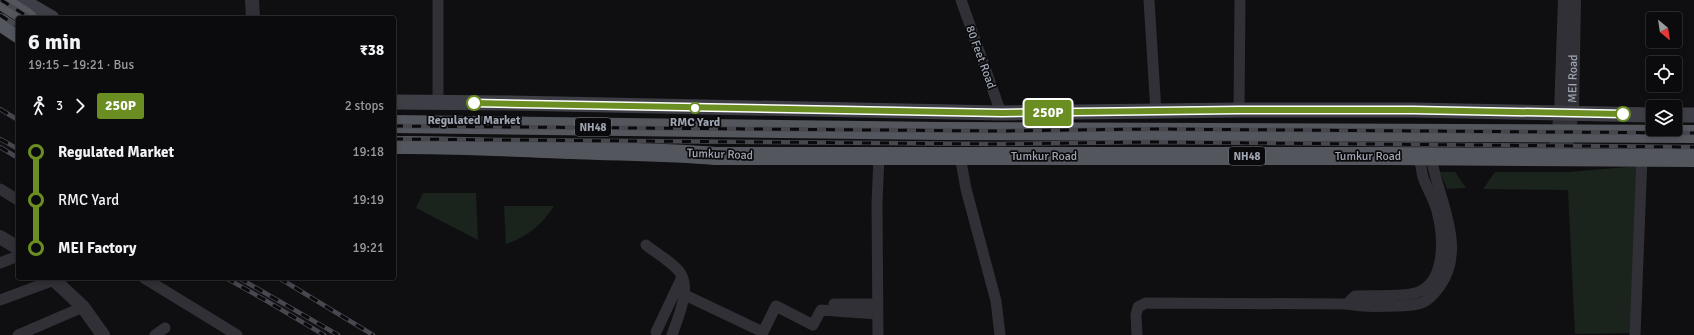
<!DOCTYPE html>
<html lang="en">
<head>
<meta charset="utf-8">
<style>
  body { margin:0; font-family:Signika,sans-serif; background:#141416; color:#f1f3f6; height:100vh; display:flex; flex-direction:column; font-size:15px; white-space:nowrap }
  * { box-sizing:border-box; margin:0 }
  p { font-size:13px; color:#9a9b9d }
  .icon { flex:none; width:22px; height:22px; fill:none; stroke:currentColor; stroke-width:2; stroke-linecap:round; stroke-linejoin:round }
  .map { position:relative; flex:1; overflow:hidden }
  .sheet { position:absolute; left:16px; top:16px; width:380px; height:264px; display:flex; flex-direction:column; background:#0b0b0d; border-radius:4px; box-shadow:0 2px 6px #0003,0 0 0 1px #2b2b2e }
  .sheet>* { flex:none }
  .badge { padding:0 8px; border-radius:3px; font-size:14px; line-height:26px }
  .needle { width:26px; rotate:150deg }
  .controls { position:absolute; left:1646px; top:12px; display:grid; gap:8px }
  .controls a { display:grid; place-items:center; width:36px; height:36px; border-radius:4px; background:#0b0b0d; box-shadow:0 2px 6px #0003,0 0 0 1px #2b2b2e; font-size:20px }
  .map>.badge { position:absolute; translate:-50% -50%; box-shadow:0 0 0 2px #fff }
  .legs { display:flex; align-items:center; gap:6px; height:44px; padding:0 12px; font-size:13px }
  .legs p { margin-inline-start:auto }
  .overview { display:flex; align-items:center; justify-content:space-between; height:68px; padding:0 12px }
  h1 { font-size:22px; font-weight:700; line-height:30px }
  ul { padding:0 12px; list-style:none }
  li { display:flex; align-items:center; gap:14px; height:48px; font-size:15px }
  li i { display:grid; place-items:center; width:6px; height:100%; margin:0 5px; background:currentColor }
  li i::after { content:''; width:10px; height:10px; margin:-5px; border:3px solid; border-radius:50%; background:#0b0b0d }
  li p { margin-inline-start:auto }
  li:first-child i { background:linear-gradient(#0000 50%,currentColor 0) }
  li:last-child i { background:linear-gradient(currentColor 50%,#0000 0) }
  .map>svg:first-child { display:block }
  .green { fill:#1b231d }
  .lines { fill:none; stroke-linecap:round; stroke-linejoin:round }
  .minor { stroke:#303036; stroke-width:11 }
  .tertiary { stroke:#303036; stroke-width:14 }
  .secondary { stroke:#3e3f46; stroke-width:15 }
  .trunk { stroke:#54565e; stroke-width:18 }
  .rail-casing { stroke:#47484f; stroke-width:4.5 }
  .rail { stroke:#0a0a0c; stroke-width:3; stroke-dasharray:9; stroke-linecap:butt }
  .line-1-casing { stroke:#fff; stroke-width:9 }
  .line-1 { stroke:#6b8e23; stroke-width:6 }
  .stop-1-dot { fill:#fff; stroke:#6b8e23; stroke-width:2 }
  .labels { text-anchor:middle; stroke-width:3.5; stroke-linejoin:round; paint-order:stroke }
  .shield { fill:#0a0a0c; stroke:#727680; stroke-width:1 }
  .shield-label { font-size:11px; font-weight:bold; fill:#9fa4b2 }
  .street-label { font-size:12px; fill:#9fa4b2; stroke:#0a0a0c }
  .stop-label { font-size:12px; font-weight:bold; fill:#9fa4b2; stroke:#0a0a0c }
</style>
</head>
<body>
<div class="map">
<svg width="1694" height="335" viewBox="0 0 1694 335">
  <rect width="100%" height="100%" fill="#0f0f11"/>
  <g class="green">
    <path d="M1638,166L1634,333L1575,334L1568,190L1483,189L1495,172H1569Z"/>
    <path d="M1440,172H1455L1466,188L1447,189Z"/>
    <path d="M423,193H476L478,240L416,208Z"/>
    <path d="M504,206H554C542,225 527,237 506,244Z"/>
  </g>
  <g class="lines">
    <g class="minor">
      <path d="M438,0V103"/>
      <path d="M961,0L1001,113"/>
      <path d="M1149,0L1156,112"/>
      <path d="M1239,110L1240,0"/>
      <path d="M960,156L966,189L996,301L1000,335"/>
      <path d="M0,189L18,200"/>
      <path d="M646,245C656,253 669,260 678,270C693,286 678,317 672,335"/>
      <path d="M0,263L18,256"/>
      <path d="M144,278L237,335"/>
      <path d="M685,295L763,332L776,306L813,325L821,310L877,314"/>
      <path d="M0,300L54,280"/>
      <path d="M834,304H877"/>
      <path d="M1347,304L1355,296C1373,295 1393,297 1411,294C1447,288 1444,238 1437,211C1434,199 1427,189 1423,177C1421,170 1421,163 1419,156"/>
      <path d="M656,332L682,277"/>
      <path d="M18,335L83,307"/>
      <path d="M155,335L165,328"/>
      <path d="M878,335L877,204L879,156"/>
      <path d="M1137,335L1136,315L1138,307L1146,303L1347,304C1364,308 1381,306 1399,306C1421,305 1427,304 1440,286C1468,247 1437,197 1431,156"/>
      <path d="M1635,335L1642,157"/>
    </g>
    <g class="tertiary">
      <path d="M252,0L253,18"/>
      <path d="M1555,156L1561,113L1565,0"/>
      <path id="s1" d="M1564,156L1572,113L1574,0"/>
      <path d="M0,237L18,248"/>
      <path d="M52,278L83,307L103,335"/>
    </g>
    <g class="secondary">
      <path d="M21,0L52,18"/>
      <path d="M394,102L511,103L1001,113L1239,110H1413L1653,115"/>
      <path d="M1675,115H1694"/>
    </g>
    <g class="trunk">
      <path d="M0,0L28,18"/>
      <path d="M0,22L18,34"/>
      <path d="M394,124L941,131L1694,134"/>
      <path d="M394,145C454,144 513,148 573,150C620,152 668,152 715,156H1389L1694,158"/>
    </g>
    <g class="rail-casing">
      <g id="rail">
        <path d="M1,0L30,18"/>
        <path d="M0,15L18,27"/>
        <path d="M0,109L18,120"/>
        <path d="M394,126L997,131L1152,129L1694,133"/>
        <path d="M0,139L18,149"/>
        <path d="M394,139L997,144L1152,142L1694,147"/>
        <path d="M0,147L18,158"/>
        <path d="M226,278L265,300L324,335"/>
        <path d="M239,278L338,335"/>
        <path d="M279,278L373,335"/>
      </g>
    </g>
    <use href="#rail" class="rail"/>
  </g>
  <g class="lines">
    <g class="line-1-casing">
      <path id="line-1" d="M474,103L1002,113L1239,110H1413L1623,114"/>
    </g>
    <use href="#line-1" class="line-1"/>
  </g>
  <g class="stop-1-dot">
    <circle cx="474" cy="103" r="7"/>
    <circle cx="695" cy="108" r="5"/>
    <circle cx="1623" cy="114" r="7"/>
  </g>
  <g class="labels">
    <g class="shield">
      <rect x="575" y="118" width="36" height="18" rx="3"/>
      <rect x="1229" y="147" width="36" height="18" rx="3"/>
    </g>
    <g class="shield-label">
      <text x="593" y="131">NH48</text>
      <text x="1247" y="160">NH48</text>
    </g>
    <g class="street-label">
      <text transform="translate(981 57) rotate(70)" y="4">80 Feet Road</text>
      <text dy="4" stroke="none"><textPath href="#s1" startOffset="78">MEI Road</textPath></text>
      <text transform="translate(720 154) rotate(2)" y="4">Tumkur Road</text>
      <text x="1044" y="160">Tumkur Road</text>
      <text x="1368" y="160">Tumkur Road</text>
    </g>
    <g class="stop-label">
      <text x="474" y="124">Regulated Market</text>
      <text x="695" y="126">RMC Yard</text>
    </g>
  </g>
</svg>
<div class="controls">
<a><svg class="needle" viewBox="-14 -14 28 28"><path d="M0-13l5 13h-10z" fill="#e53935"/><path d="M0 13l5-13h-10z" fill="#9a9b9d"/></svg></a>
<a><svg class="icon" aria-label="locate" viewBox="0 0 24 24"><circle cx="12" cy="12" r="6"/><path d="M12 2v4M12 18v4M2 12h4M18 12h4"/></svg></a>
<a><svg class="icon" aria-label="layers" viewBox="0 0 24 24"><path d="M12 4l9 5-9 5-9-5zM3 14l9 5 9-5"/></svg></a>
</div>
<b class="badge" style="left:1048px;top:113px;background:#6b8e23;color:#fff">250P</b>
<section class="sheet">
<div class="overview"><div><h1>6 min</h1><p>19:15 – 19:21 · Bus</p></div><b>₹38</b></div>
<div class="legs"><svg class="icon" aria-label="walk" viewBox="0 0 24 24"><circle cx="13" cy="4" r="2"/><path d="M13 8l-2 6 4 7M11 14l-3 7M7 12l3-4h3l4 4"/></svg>3<svg class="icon" aria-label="forward" viewBox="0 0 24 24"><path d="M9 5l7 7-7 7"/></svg><b class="badge" style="background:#6b8e23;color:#fff">250P</b><p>2 stops</p></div>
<ul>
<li><i style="color:#6b8e23"></i><b>Regulated Market</b><p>19:18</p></li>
<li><i style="color:#6b8e23"></i><span>RMC Yard</span><p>19:19</p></li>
<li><i style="color:#6b8e23"></i><b>MEI Factory</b><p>19:21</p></li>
</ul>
</section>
</div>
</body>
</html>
